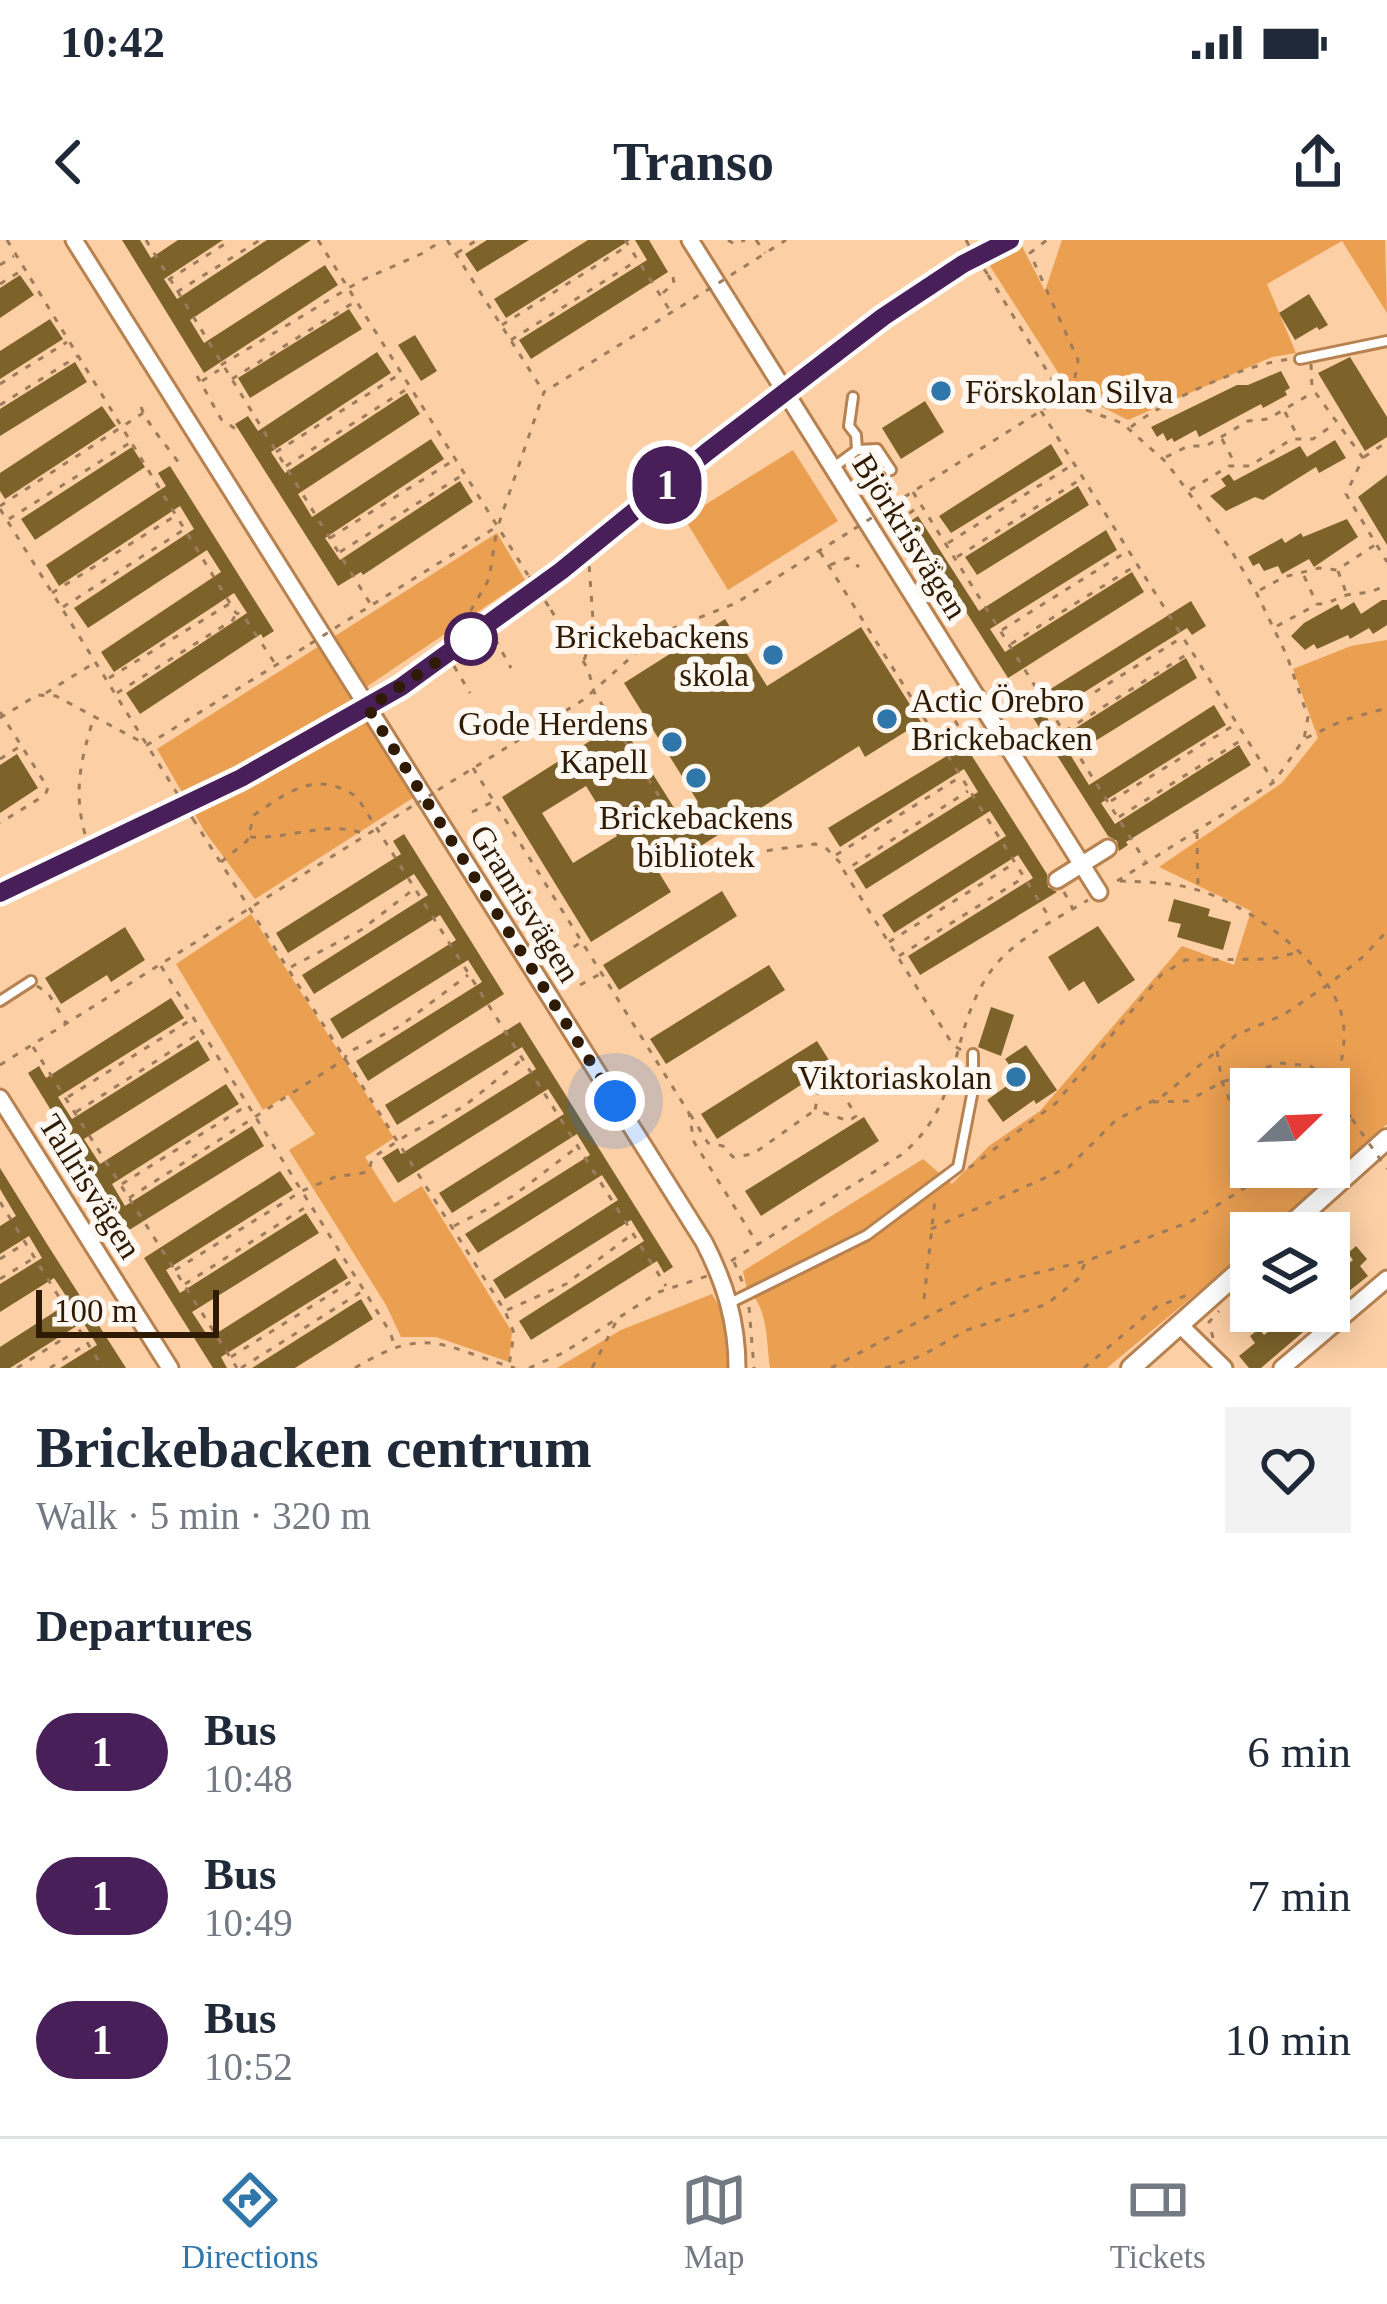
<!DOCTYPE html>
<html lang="en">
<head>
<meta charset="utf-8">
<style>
  body { margin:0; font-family:"Times New Roman",serif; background:#f2f2f3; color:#1f2937; height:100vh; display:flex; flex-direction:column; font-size:45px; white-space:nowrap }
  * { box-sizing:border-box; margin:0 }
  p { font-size:39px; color:#747a83 }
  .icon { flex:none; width:66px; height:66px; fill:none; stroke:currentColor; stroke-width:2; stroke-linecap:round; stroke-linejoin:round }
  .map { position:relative; height:1128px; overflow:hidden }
  .details { display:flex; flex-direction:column; background:#fff; flex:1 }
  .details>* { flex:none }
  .badge { padding:0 24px; border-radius:39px; font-size:42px; line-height:78px }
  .needle { width:78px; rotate:67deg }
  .fabs { position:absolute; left:1230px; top:828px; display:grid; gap:24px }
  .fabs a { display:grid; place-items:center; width:120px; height:120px; border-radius:0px; background:#fff; box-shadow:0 6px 30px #0003; font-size:60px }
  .scale { position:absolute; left:36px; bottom:30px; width:183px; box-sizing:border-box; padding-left:12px; border:6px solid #2f1a04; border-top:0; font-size:33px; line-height:42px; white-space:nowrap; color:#2f1a04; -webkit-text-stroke:9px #fef8f3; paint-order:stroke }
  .you { position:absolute; width:60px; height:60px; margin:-30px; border:9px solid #fff; border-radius:50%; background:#1a73e8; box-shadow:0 0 0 18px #1a73e833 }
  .map>.badge { position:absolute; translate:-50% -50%; box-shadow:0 0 0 6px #fff }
  h2 { padding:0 36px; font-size:45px; line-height:108px }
  .round { display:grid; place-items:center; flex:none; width:126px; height:126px; border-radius:0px; background:#f2f2f3 }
  .head { display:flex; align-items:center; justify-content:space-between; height:204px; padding:0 36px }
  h1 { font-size:57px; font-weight:800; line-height:90px }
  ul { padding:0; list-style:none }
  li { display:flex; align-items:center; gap:36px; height:144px; padding:0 36px }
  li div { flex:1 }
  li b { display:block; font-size:45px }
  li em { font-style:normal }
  li .badge { min-width:132px; font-weight:700; text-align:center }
  .status { display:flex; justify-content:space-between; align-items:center; height:84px; padding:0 60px; background:#fff; direction:ltr }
  .status svg { height:33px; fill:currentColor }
  header { display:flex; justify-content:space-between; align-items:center; height:156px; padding:0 36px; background:#fff; font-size:54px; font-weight:800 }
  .tab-bar { display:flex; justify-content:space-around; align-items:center; height:168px; border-top:3px solid #e0e1e3; background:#fff; font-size:33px; color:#747a83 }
  .tab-bar a { display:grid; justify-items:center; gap:6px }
  .tab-bar .on { color:#2f76aa }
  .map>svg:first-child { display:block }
  .green { fill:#ea9f51; fill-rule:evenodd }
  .building { fill:#7d632a; fill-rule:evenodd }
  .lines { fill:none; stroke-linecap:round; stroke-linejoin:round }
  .service-casing { stroke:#b7824f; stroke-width:14 }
  .minor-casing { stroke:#b7824f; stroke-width:21 }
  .tertiary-casing { stroke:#b7824f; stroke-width:24 }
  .path { stroke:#9e7c5b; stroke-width:3; stroke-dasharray:6 9; stroke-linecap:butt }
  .service { stroke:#fff; stroke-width:8 }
  .minor { stroke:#fff; stroke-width:15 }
  .tertiary { stroke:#fff; stroke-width:18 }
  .path-bridge { stroke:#9e7c5b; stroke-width:3; stroke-dasharray:6 9; stroke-linecap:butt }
  .line-casing { stroke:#fff; stroke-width:27 }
  .line { stroke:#481f59; stroke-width:18 }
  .walk { stroke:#2f1a04; stroke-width:12; stroke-dasharray:0 21.6 }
  .poi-dot { fill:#2f76aa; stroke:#fef8f3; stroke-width:4.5 }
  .stop-dot { fill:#fff; stroke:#481f59; stroke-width:6 }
  .labels { text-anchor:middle; stroke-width:12; stroke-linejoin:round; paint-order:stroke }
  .poi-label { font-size:33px; fill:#2f1a04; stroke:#fef8f3; text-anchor:end }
  .street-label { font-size:33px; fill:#2f1a04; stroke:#fef8f3 }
</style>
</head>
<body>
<div class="status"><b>10:42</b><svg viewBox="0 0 49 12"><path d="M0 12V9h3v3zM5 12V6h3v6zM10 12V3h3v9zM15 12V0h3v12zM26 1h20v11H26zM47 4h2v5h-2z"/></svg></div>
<header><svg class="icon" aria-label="back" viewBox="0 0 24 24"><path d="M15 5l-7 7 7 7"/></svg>Transo<svg class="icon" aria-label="share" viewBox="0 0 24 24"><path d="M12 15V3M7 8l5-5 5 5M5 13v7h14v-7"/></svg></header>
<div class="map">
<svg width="1387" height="1128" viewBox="0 0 1387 1128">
  <rect width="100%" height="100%" fill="#fccfa5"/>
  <g class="green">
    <path d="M1062,0H1385L1387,73L1342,1L1267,44L1296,113L1272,117L1128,180L1070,151L988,23L1022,6L1045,51Z"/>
    <path d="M793,210L838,281L728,350L684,278Z"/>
    <path d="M497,293L525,340L350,458L416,556L255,659L205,592L157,509Z"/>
    <path d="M1387,400V884L1267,993H1251V1008L1107,1128H770C766,1102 769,1067 747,1050L743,1031L923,919L952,944L989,906L1040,871L1182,706L1234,725L1251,671L1159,627L1282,543L1318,498L1293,429L1351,406ZM1251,849H1329V927H1251Z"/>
    <path d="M251,674L394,898L365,917L394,963L422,946L512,1092L509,1122L436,1097H401L386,1065L289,910L315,894L288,855L263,870L176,724Z"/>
    <path d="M712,1054L723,1073L727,1128H557L621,1090Z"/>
  </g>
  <g class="building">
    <path d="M122,0H140L151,18L178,0H223L164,39L177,59L267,0H311L190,80L204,103L325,25L338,45L204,133Z"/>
    <path d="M487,0H529L477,32L465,14Z"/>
    <path d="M588,0H630L506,78L494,59Z"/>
    <path d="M635,0H649L668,32L531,119L519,100L647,20Z"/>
    <path d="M20,35L34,55L0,78V48Z"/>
    <path d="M1309,54L1328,85L1319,90L1317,87L1295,100L1279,73Z"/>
    <path d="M349,69L362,89L250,158L238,138Z"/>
    <path d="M50,79L63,99L0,139V111Z"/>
    <path d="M415,95L437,131L421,141L398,105Z"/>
    <path d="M377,112L391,133L271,212L285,233L407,153L420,174L298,254L312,277L431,199L444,219L325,298L340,320L460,241L473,262L363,335L361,332L338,346L235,184L248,176L258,191Z"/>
    <path d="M1350,117L1387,177V197L1365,211L1318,133Z"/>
    <path d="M75,122L87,142L0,196V169Z"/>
    <path d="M1281,131L1290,148L1285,151L1287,155L1263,168L1261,164L1199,197L1196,190L1174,202L1172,198L1167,201L1163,193L1157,197L1151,187L1237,145H1248Z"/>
    <path d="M925,161L944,192L901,219L882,188Z"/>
    <path d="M102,166L116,186L5,259L0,251V233Z"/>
    <path d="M1335,200L1346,218L1319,233L1316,227L1263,260L1255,257L1226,271L1210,256L1226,246L1221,239L1229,234L1234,241L1300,206L1307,217Z"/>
    <path d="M1051,204L1063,224L951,293L939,276Z"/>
    <path d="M132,207L145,227L35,300L21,279Z"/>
    <path d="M170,226L274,391L263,398L261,394L140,474L126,453L247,373L234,353L114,432L101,412L221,332L207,310L88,388L74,368L194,289L180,266L59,346L46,325L166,246L158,233Z"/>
    <path d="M1387,235V305L1358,257Z"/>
    <path d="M1078,246L1089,265L977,335L965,317Z"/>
    <path d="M918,276L979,371L1106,290L1117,310L990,389L1005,412L1132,332L1144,352L1008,438L909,282Z"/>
    <path d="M1347,279L1358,297L1314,327L1309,319L1282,334L1278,326L1264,331L1259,323L1253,326L1248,317L1282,298L1285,303L1301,293L1303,297Z"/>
    <path d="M1382,360H1387V385L1373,394L1369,388L1350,399L1348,395L1317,409L1314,404L1305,410L1291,396L1304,383L1338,364L1341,370L1354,362L1361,374Z"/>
    <path d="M1191,361L1206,386L1192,395L1187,388L1046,476L1060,498L1186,418L1197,438L1071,516L1089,545L1214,465L1226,485L1101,563L1115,584L1239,505L1251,525L1126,602L1128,605L1119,611L1117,601L1108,596L1025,465Z"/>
    <path d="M725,379L767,446L861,387L921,482L865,517L859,506L699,607L690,611L685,604L653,623L671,652L591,702L502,557L620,482L678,574L698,562L624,443ZM586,546L617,596L573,623L542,573Z"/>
    <path d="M965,505L1047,634L1048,647L1057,652L920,735L908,716L1033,638L1018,615L894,693L882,675L1006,596L990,571L866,649L854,630L978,552L964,529L840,607L828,588Z"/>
    <path d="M17,514L38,548L0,573V525Z"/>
    <path d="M404,594L504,754L368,841L356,821L482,742L468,720L342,799L330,779L456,700L440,675L314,754L302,735L428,655L414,634L288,713L276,693L401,614L393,601Z"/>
    <path d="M722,651L737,676L619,750L603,725Z"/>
    <path d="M1174,659L1210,669L1208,676L1231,682L1223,710L1177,697L1181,684L1168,681Z"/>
    <path d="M1098,686L1135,740L1098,764L1084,741L1069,751L1048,717Z"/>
    <path d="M125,687L145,720L111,742L107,735L61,764L45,738Z"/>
    <path d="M769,725L785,750L666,824L650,799Z"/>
    <path d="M171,758L184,778L58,857L72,879L198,800L210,820L84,899L100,924L226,844L239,864L112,944L125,966L252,886L264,906L126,992L28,833L39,826L46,838Z"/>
    <path d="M991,767L1014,775L1001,816L978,807Z"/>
    <path d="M520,782L673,1027L664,1033L657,1021L531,1100L519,1081L644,1001L631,980L505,1059L493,1040L618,960L602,935L478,1013L465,994L590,915L577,894L452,973L439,953L564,874L548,849L398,943L382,918L398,908L401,914L536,829L522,807L397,885L385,865Z"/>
    <path d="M817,801L832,825L717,899L701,874Z"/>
    <path d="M1026,805L1057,850L1036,864L1034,860L1003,882L987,860L1018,838L1005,819Z"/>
    <path d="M864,877L879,901L761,976L745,951Z"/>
    <path d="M0,928L47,1004L126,1128H60L97,1105L83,1082L10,1128H0V1107L70,1062L54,1038L0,1072V1044L42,1018L29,996L0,1014V986L16,976L0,949Z"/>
    <path d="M280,931L293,950L166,1030L180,1053L306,973L319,993L192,1072L209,1098L335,1018L348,1038L221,1117L227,1128H213L144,1018Z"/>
    <path d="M1356,1006L1367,1019L1360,1026L1368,1036L1329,1067V1021L1338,1032L1353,1020L1348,1013Z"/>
    <path d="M361,1059L373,1079L295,1128H252Z"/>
    <path d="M1280,1071H1317L1322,1076L1261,1128H1249L1239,1116L1255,1103L1250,1096L1259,1089L1264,1095L1280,1082L1275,1075Z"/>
  </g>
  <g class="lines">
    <g class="service-casing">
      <g id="service">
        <path d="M1300,119L1387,101"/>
        <path d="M857,210L877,209L891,230"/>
        <path d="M834,227L857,210L856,195L849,186L853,157"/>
        <path d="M0,761L31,741"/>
        <path d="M730,1063L867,995L958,927L973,850V814"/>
      </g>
    </g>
    <g class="minor-casing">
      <g id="minor">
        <path d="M74,0L704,1002C725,1043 737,1081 737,1128"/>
        <path d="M690,0L1099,652"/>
        <path d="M1057,640L1108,608"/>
        <path d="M0,653L241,538L401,447L561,331L707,212L883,77L963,24L1010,0"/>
        <path d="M0,858L170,1128"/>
        <path d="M1180,1085L1224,1128"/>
        <path d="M1282,1128L1387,1039"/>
      </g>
    </g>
    <g class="tertiary-casing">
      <g id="tertiary">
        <path d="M1282,993L1387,899"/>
        <path d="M1131,1128L1251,1021"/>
      </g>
    </g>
    <g class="path">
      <path d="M7,0L236,373L243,375L276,425"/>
      <path d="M146,0L371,365"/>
      <path d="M318,0L528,335"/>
      <path d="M447,0L543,151"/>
      <path d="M625,0L669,69"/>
      <path d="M728,0L734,4L745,0"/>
      <path d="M756,0L765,13"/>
      <path d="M966,0L968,4"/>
      <path d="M457,13L477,0"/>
      <path d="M0,25L14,16"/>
      <path d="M731,35L786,0"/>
      <path d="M988,35L1060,152"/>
      <path d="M168,40L231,0"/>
      <path d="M0,44L24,29"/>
      <path d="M177,52L260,0"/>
      <path d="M663,53L674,43L672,31"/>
      <path d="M502,85L629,5"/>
      <path d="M511,100L638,20"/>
      <path d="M1311,124L1312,148L1363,218L1346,254L1387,322"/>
      <path d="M221,125L362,40L421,14L443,0"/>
      <path d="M197,136L221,179L237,190"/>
      <path d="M232,139L356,61"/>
      <path d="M202,141L219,130"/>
      <path d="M0,144L67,102"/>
      <path d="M1058,160L1122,183L1166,222L1229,307L1256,352L1287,416L1308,477L1304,499L1274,542L1111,645"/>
      <path d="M0,165L78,116"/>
      <path d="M141,167C149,188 169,207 182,228"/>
      <path d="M1041,171L1273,541"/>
      <path d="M1285,172L1297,195"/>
      <path d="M1131,187C1167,159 1247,123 1292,119"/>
      <path d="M1222,199L1234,222"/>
      <path d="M276,212L400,134"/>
      <path d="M1166,217L1188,206H1206L1248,181L1268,179L1312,153"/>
      <path d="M1364,217L1387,202"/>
      <path d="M286,226L410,147"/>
      <path d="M1190,250L1229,226H1250L1292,199H1313L1333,185"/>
      <path d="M913,252L1145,621"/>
      <path d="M0,266L143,173"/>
      <path d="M0,269L175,550"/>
      <path d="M879,273L1058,160L1074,143L1078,120L1030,13L1047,0"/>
      <path d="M9,279L131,202"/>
      <path d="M905,284L902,279L919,266"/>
      <path d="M330,298L454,220"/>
      <path d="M948,303L1072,225"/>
      <path d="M340,312L464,234"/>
      <path d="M820,312L1051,680"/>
      <path d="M957,317L1081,239"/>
      <path d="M830,325L848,318L859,327"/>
      <path d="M1338,331L1347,355"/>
      <path d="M1304,336L1317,364C1331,364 1335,358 1347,355C1363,352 1371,354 1387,344"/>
      <path d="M1260,350L1284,337L1319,328L1337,330L1375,305"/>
      <path d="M52,353L175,276"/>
      <path d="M63,367L182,291"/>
      <path d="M551,370L588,429L594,452L699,620L815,604L827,609L846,629"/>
      <path d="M463,384L489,339L497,288"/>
      <path d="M1277,386L1316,365"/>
      <path d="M335,388L498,286L544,152L704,52"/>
      <path d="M1002,390L1126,312"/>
      <path d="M495,399L511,428"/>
      <path d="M1011,404L1135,326"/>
      <path d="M584,420L594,394L589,324"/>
      <path d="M454,426L470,453"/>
      <path d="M109,438L229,364"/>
      <path d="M46,453L94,423"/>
      <path d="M117,453L233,380L236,373"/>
      <path d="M947,468L971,506"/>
      <path d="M0,472L48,548L45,555L0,583"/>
      <path d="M1057,476L1181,398"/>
      <path d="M0,478L37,455L56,456L147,505L310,404"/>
      <path d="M1065,491L1189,413"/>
      <path d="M1306,498L1344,480L1387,468"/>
      <path d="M0,519L19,507"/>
      <path d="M473,528L689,873L694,902L757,1003"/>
      <path d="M438,550L583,460L656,395L736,363L854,289"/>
      <path d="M1111,561L1236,484"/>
      <path d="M472,572L492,562"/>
      <path d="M1119,577L1243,499"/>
      <path d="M193,579L505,1071L514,1093L509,1126"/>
      <path d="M1197,593L1198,649"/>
      <path d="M85,594C73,552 81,518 94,477"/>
      <path d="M250,597C288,600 328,579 364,594"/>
      <path d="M836,615L960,537"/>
      <path d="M221,622L247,601L254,575C290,550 317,530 357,557L666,1046"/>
      <path d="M1120,641C1144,642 1170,642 1194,649C1246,662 1334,725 1343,781C1349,821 1326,841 1352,879"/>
      <path d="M1064,652L1073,669"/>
      <path d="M889,702L1013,624"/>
      <path d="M561,715L580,703"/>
      <path d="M899,716L1023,638"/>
      <path d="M161,726L390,1092L395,1107"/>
      <path d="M291,727L361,690L414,649"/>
      <path d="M580,745L600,734"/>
      <path d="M37,746L48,753L66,783"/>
      <path d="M33,807L237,1128"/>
      <path d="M961,810L953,805L844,631L968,551"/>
      <path d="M1217,811L1222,842L1251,911"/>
      <path d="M0,825L414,565"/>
      <path d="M833,837L856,876L849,881L815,870L820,844Z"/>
      <path d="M68,857L192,779"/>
      <path d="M1153,862L1188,861L1222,842L1280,823L1310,826L1334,842"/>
      <path d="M76,872L200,793"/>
      <path d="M690,874L708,903L723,906L733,917L753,914L815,870"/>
      <path d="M969,928L1056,863L1161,735L1185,720L1271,719L1299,712"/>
      <path d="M122,944L246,866"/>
      <path d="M129,958L345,819L347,813L400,786L468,735"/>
      <path d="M0,962L103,1128"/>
      <path d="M454,986L513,956L576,908"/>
      <path d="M931,989L1069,927L1116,880L1164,855L1236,795L1283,775L1329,744L1364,716L1387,691"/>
      <path d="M0,1019L24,1004"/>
      <path d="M731,1021L901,915C963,864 948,801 985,740C1007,702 1052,682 1088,660"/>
      <path d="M734,1022L744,1046"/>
      <path d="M175,1030L302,951L335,937L369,932L372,918L410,893L463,867L520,821"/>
      <path d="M0,1039L34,1018"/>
      <path d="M185,1044L309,965"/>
      <path d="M924,1059L935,959"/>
      <path d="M749,1067L754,1128"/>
      <path d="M507,1070L566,1044L631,995"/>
      <path d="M1213,1098L1209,1082L1219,1071"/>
      <path d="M231,1117L355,1039"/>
      <path d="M17,1128L77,1090"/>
      <path d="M50,1128L88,1103"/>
      <path d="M241,1128L361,1052"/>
      <path d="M355,1128C428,1083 444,1108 515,1128"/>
      <path d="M529,1128L563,1113L659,1052L707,1036"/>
      <path d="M592,1128L616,1082"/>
      <path d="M831,1128L987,1045L1086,1021L1192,981L1278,927"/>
      <path d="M885,1128L921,1116L967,1090L1047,1064L1078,1039L1085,1023"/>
      <path d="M1084,1128L1156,1067L1190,1054"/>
    </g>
    <use href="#service" class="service"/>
    <use href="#minor" class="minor"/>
    <use href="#tertiary" class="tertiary"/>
    <g class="path-bridge">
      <path d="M968,4L988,35"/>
      <path d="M706,51L731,35"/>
      <path d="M854,289L879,273"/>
      <path d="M529,336L551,370"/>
      <path d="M310,404L335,388"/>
      <path d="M175,550L193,579"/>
      <path d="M416,564L437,551"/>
      <path d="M1352,879L1387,929"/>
    </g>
  </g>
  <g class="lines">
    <g class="line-casing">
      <path id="line" d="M0,653L241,538L401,447L561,331L707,212L883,77L963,24L1010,0"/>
    </g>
    <use href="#line" class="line"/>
    <path class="walk" d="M471,399L368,468L615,861"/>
  </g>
  <g class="poi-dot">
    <circle cx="941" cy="151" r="12"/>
    <circle cx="773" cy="415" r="12"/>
    <circle cx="887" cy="479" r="12"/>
    <circle cx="672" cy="502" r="12"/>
    <circle cx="696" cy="538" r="12"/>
    <circle cx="1016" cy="837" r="12"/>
  </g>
  <circle class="stop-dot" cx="471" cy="399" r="24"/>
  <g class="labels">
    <g class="poi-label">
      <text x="965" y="163" text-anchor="start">Förskolan Silva</text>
      <text x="749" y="408">Brickebackens<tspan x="749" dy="38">skola</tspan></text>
      <text x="911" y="472" text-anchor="start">Actic Örebro<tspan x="911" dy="38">Brickebacken</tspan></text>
      <text x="648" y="495">Gode Herdens<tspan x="648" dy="38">Kapell</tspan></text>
      <text x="696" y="589" text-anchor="middle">Brickebackens<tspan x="696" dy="38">bibliotek</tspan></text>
      <text x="992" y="849">Viktoriaskolan</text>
    </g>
    <g class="street-label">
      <text transform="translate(911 296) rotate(58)" y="12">Björkrisvägen</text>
      <text transform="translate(526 663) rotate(58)" y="12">Granrisvägen</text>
      <text transform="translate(91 946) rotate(58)" y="12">Tallrisvägen</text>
    </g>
  </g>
</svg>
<div class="fabs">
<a><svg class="needle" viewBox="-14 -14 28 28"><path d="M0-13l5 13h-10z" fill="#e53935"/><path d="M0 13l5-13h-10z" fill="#747a83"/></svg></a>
<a><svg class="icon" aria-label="layers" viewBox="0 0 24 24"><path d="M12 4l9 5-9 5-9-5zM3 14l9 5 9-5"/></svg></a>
</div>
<div class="scale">100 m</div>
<div class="you" style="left:615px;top:861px"></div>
<b class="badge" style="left:667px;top:245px;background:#481f59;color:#fff">1</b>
</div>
<section class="details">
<div class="head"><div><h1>Brickebacken centrum</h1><p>Walk · 5 min · 320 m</p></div><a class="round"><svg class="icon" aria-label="heart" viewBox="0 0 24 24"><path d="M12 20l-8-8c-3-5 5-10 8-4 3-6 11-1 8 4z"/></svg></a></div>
<h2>Departures</h2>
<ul>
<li><span class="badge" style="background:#481f59;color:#fff">1</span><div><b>Bus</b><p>10:48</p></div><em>6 min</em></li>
<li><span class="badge" style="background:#481f59;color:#fff">1</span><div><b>Bus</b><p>10:49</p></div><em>7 min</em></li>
<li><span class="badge" style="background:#481f59;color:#fff">1</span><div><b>Bus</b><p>10:52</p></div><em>10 min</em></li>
</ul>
</section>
<nav class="tab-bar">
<a class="on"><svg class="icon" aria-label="directions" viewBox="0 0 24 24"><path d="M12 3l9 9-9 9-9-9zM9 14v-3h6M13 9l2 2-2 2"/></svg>Directions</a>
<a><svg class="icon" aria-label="map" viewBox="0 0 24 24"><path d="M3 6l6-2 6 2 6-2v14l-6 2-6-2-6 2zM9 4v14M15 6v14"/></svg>Map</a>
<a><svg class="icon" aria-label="tickets" viewBox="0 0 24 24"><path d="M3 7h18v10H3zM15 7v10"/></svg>Tickets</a>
</nav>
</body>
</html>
